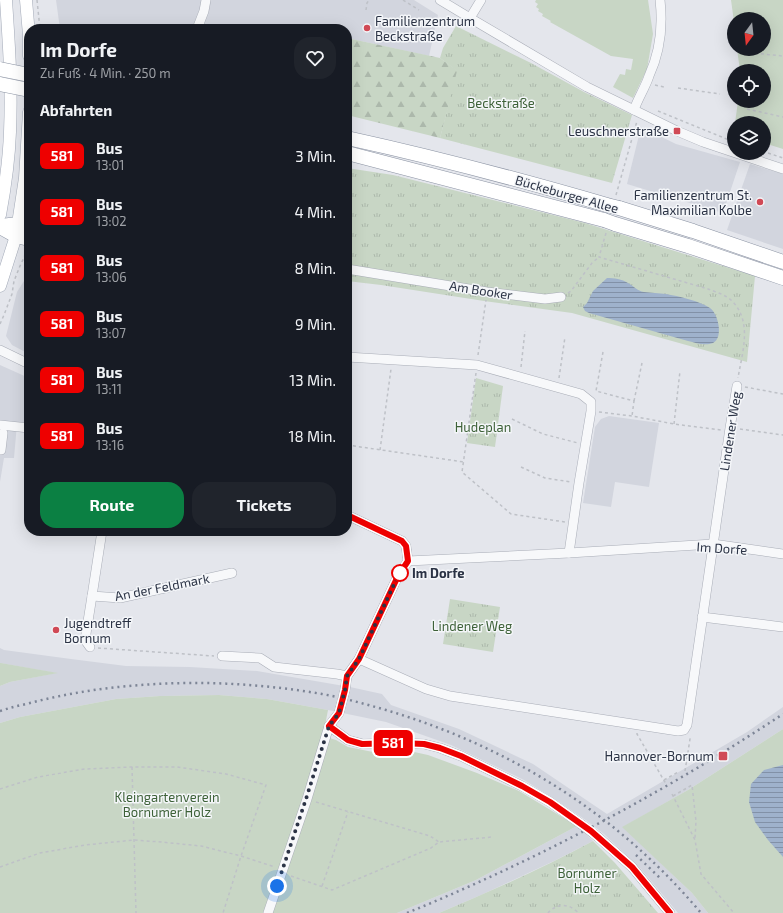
<!DOCTYPE html>
<html lang="de">
<head>
<meta charset="utf-8">
<style>
  body { margin:0; font-family:"Exo 2",sans-serif; background:#20242c; color:#f1f3f6; height:100vh; display:flex; flex-direction:column; font-size:15px; white-space:nowrap }
  * { box-sizing:border-box; margin:0 }
  p { font-size:13px; color:#9ea1a6 }
  .icon { flex:none; width:22px; height:22px; fill:none; stroke:currentColor; stroke-width:2; stroke-linecap:round; stroke-linejoin:round }
  .map { position:relative; flex:1; overflow:hidden }
  .sheet { position:absolute; left:24px; top:24px; width:328px; height:512px; display:flex; flex-direction:column; background:#171b24; border-radius:16px; box-shadow:0 4px 16px #0002 }
  .sheet>* { flex:none }
  .badge { padding:0 8px; border-radius:6px; font-size:14px; line-height:26px }
  .needle { width:26px; rotate:195deg }
  .tools { position:absolute; left:727px; top:12px; display:grid; gap:8px }
  .tools a { display:grid; place-items:center; width:44px; height:44px; border-radius:50%; background:#171b24; box-shadow:0 4px 16px #0002; font-size:20px }
  .you { position:absolute; width:20px; height:20px; margin:-10px; border:3px solid #fff; border-radius:50%; background:#1a73e8; box-shadow:0 0 0 6px #1a73e833 }
  .map>.badge { position:absolute; translate:-50% -50%; box-shadow:0 0 0 2px #fff }
  h2 { padding:0 16px; font-size:15px; line-height:36px }
  .round { display:grid; place-items:center; flex:none; width:42px; height:42px; border-radius:16px; background:#20242c }
  .headline { display:flex; align-items:center; justify-content:space-between; height:68px; padding:0 16px }
  h1 { font-size:19px; font-weight:700; line-height:30px }
  .button { display:flex; gap:8px; margin-top:auto; padding:8px 16px }
  .button a { flex:1; height:46px; border-radius:16px; background:#0b8043; color:#fff; font-size:16px; font-weight:700; line-height:46px; text-align:center }
  .button a+a { background:#20242c; color:#f1f3f6 }
  ul { padding:0; list-style:none }
  li { display:flex; align-items:center; gap:12px; height:56px; padding:0 16px }
  li div { flex:1 }
  li b { display:block; font-size:15px }
  li em { font-style:normal }
  li .badge { min-width:44px; font-weight:700; text-align:center }
  .map>svg:first-child { display:block }
  .built { fill:#d2d5de }
  .green { fill:#c8d6c5 }
  .forest { fill:url(#forest-firs) }
  .park { fill:url(#park-tufts) }
  .water { fill:url(#water-rules) }
  .lines { fill:none; stroke-linecap:round; stroke-linejoin:round }
  .minor-casing { stroke:#a9adb7; stroke-width:10 }
  .major-casing { stroke:#a3aab8; stroke-width:13 }
  .highway-casing { stroke:#8b93a3; stroke-width:15 }
  .path { stroke:#bec1c7; stroke-width:1.5; stroke-dasharray:3 3; stroke-linecap:butt }
  .minor { stroke:#f7f8fa; stroke-width:9 }
  .major { stroke:#fff; stroke-width:12 }
  .highway { stroke:#fff; stroke-width:14 }
  .rail { stroke:#7d8596; stroke-width:2.5; stroke-dasharray:2 4; stroke-linecap:butt }
  .minor-bridge-casing { stroke:#a9adb7; stroke-width:10; stroke-linecap:butt }
  .highway-bridge-casing { stroke:#8b93a3; stroke-width:15; stroke-linecap:butt }
  .minor-bridge { stroke:#f7f8fa; stroke-width:9 }
  .highway-bridge { stroke:#fff; stroke-width:14 }
  .line-casing { stroke:#fff; stroke-width:9 }
  .line { stroke:#e00; stroke-width:6 }
  .walk { stroke:#2b3345; stroke-width:4; stroke-dasharray:0 7.2 }
  .poi-dot { fill:#d04955; stroke:#f4f6f9; stroke-width:1.5 }
  .stop-dot { fill:#fff; stroke:#e00; stroke-width:2 }
  .labels { text-anchor:middle; stroke-width:3; stroke-linejoin:round; paint-order:stroke }
  .poi-label { font-size:13px; fill:#2b3345; stroke:#f4f6f9; text-anchor:end }
  .park-label { font-size:13px; fill:#3d6138; stroke:#f4f6f9 }
  .street-label { font-size:13px; fill:#2b3345; stroke:#f4f6f9 }
  .stop-label { font-size:13px; font-weight:bold; fill:#2b3345; stroke:#f4f6f9; text-anchor:start }
</style>
</head>
<body>
<div class="map">
<svg width="783" height="913" viewBox="0 0 783 913">
  <defs>
    <pattern id="forest-firs" width="22" height="20" patternUnits="userSpaceOnUse"><rect width="22" height="20" fill="#c8d6c5"/><path d="M5 1l3.5 6h-7zM16 11l3.5 6h-7z" fill="#acb8ab"/></pattern>
    <pattern id="park-tufts" width="24" height="20" patternUnits="userSpaceOnUse"><rect width="24" height="20" fill="#c8d6c5"/><path d="M3 7l-1-3M5 7V3M7 7l1-3M15 17l-1-3M17 17v-4M19 17l1-3" fill="none" stroke="#acb8ab"/></pattern>
    <pattern id="water-rules" width="6" height="5" patternUnits="userSpaceOnUse"><rect width="6" height="5" fill="#9fb2cc"/><path d="M0 2.5h6" fill="none" stroke="#8291a7"/></pattern>
  </defs>
  <rect width="100%" height="100%" fill="#e4e6ec"/>
  <g class="built">
    <path d="M56,0H414L438,15L429,56L347,38V29H303L296,28V29H60Z"/>
    <path d="M641,127L676,144L740,162L723,213L627,184Z"/>
    <path d="M750,164L783,174V249L727,230Z"/>
    <path d="M29,273V354L12,345L6,336L17,292Z"/>
    <path d="M0,365L29,378V425L17,424L14,458H4L0,482Z"/>
    <path d="M609,416L659,423L649,487L615,482L611,507L583,503L595,427L601,419Z"/>
    <path d="M0,648L4,650L71,659L126,666L190,667L257,671L350,687L382,694L391,705L459,729L533,764L607,814L747,732L783,707V729L688,790L623,827L692,893L708,913H678L641,869L604,834L587,821L556,800L524,780L451,745L386,722L328,710L267,699L219,695L160,696L116,699L20,717L0,723V686L10,682L56,673L0,663Z"/>
    <path d="M577,826L593,841L556,860L481,895L439,913H397L476,880Z"/>
  </g>
  <g class="green">
    <path d="M536,0H648L653,34L647,69L633,98L613,87L620,74L625,75L626,69L631,70L633,59L611,56L550,22L551,21L542,16L543,14L538,11L539,9L536,7L538,4L535,2Z"/>
    <path d="M731,0H783V149L764,143V123H735L738,101H764V71H740L737,49H764V19H734V22Z"/>
    <path d="M0,663H1L58,673L10,682L0,686Z"/>
    <path d="M219,695L267,699L328,710L323,736L336,740L348,747L373,752L405,750L428,755L477,773L519,791L577,826L476,880L397,913H0V723L20,717L116,699L160,696Z"/>
    <path d="M783,729V913H708L692,893L622,827L688,790Z"/>
  </g>
  <path class="forest" d="M347,38L440,58L458,71L440,138L347,115Z"/>
  <g class="park">
    <path d="M456,26L531,63L584,92L632,115L612,183L440,138L457,71L440,58L443,48Z"/>
    <path d="M347,168L393,175L585,223L755,276L747,362L572,313L484,301L381,285L347,281Z"/>
    <path d="M476,378L503,386L495,447L467,443Z"/>
    <path d="M450,599L500,607L493,652L443,644Z"/>
    <path d="M593,841L615,863L658,913H439C491,891 543,868 593,841Z"/>
  </g>
  <g class="water">
    <path d="M607,278C614,278 622,279 628,283C634,286 637,291 644,292C651,293 659,293 666,294C678,296 700,301 710,308C718,313 724,338 713,343C705,346 696,343 688,341L589,313L585,311L583,307L587,303L593,291Z"/>
    <path d="M783,765V857L768,840L755,822L749,802L751,784L764,770Z"/>
  </g>
  <g class="lines">
    <g class="minor-casing">
      <g id="minor">
        <path d="M440,0L470,18L587,87L677,131L703,142L783,169"/>
        <path d="M470,18L481,0"/>
        <path d="M197,29L204,11L206,0"/>
        <path d="M634,110C638,98 645,88 649,76C660,52 663,26 660,0"/>
        <path d="M347,269L487,292L545,299L561,297"/>
        <path d="M0,350L29,364"/>
        <path d="M347,357L477,365L581,394L591,402V411L579,483L569,553"/>
        <path d="M0,425L29,428"/>
        <path d="M0,450H1L3,433"/>
        <path d="M347,515L402,541L406,546L408,561"/>
        <path d="M102,531L92,596L120,598L232,573"/>
        <path d="M408,561L569,553L713,544L783,554"/>
        <path d="M702,617L783,627"/>
        <path d="M90,647L85,640L92,596"/>
        <path d="M222,656L260,658L274,667L337,674L347,676"/>
        <path d="M359,659L426,689L450,696L678,731L684,730L687,725L730,428L737,386"/>
        <path d="M329,726L348,740L363,744L400,743L424,744L440,748L461,756L522,786L550,802L581,824"/>
        <path d="M598,837L632,867L670,913"/>
        <path d="M268,913L307,799L329,726L339,713L345,690L347,676L359,659L398,576L408,561"/>
      </g>
    </g>
    <g class="major-casing">
      <g id="major">
        <path d="M26,0L29,35V56"/>
        <path d="M0,215C5,188 9,160 10,132C12,88 9,44 6,0"/>
        <path d="M0,286L16,236L18,224L25,178L29,112"/>
      </g>
    </g>
    <g class="highway-casing">
      <g id="highway">
        <path d="M347,138C434,157 521,180 607,205"/>
        <path d="M347,153L604,220"/>
        <path d="M619,208L693,231L783,262"/>
        <path d="M615,224L688,246L783,278"/>
        <path d="M0,226L18,224L29,226"/>
        <path d="M0,227L16,236L29,239"/>
      </g>
    </g>
    <g class="path">
      <path d="M37,0L40,29"/>
      <path d="M403,0L419,10"/>
      <path d="M366,10L367,3L369,0"/>
      <path d="M743,52L783,56"/>
      <path d="M655,85L664,87"/>
      <path d="M678,88L720,94"/>
      <path d="M747,109L783,117"/>
      <path d="M658,111L734,142"/>
      <path d="M768,153L783,158"/>
      <path d="M616,195L637,121"/>
      <path d="M606,233L599,257L708,289C716,292 726,295 732,301C753,322 742,353 738,378"/>
      <path d="M568,293L571,291L592,263L599,257"/>
      <path d="M0,324L4,315L12,294L14,281L20,266L27,251"/>
      <path d="M603,352L596,391L634,401L632,416"/>
      <path d="M478,355L486,300"/>
      <path d="M521,367L525,331"/>
      <path d="M476,373L462,472L511,514L565,522"/>
      <path d="M559,378L565,337"/>
      <path d="M745,387L783,394"/>
      <path d="M634,401L642,363"/>
      <path d="M599,412L632,416L674,424L721,430"/>
      <path d="M512,419L543,434L578,443"/>
      <path d="M674,424L680,371"/>
      <path d="M740,429L783,435"/>
      <path d="M347,445L464,462"/>
      <path d="M380,450L391,369"/>
      <path d="M521,467L545,478L571,482"/>
      <path d="M98,648L214,656"/>
      <path d="M637,733V734L666,784"/>
      <path d="M132,767L136,913"/>
      <path d="M685,771L690,739L688,737"/>
      <path d="M664,780L678,772"/>
      <path d="M0,789L38,777L85,769L132,767H177L226,774L266,785L241,856L223,913"/>
      <path d="M672,794L695,840L701,874L734,913"/>
      <path d="M673,796L692,785L696,821L695,838"/>
      <path d="M316,802L430,836L439,842"/>
      <path d="M0,867L40,853L85,845L134,840L161,842L201,846L241,856L275,867"/>
      <path d="M291,876L332,890L431,848L439,842L492,837"/>
      <path d="M322,886L348,812"/>
      <path d="M548,913C552,908 560,904 567,906C571,906 576,911 579,913"/>
    </g>
    <use href="#minor" class="minor"/>
    <use href="#major" class="major"/>
    <use href="#highway" class="highway"/>
    <g class="rail">
      <path d="M0,711C9,708 17,706 26,704C60,695 94,689 129,686C194,680 258,683 322,694C344,698 365,704 386,710C510,747 618,814 701,913"/>
      <path d="M636,855L661,879"/>
      <path d="M407,913C539,859 665,792 783,714"/>
    </g>
    <g class="minor-bridge-casing">
      <path id="minor-bridge" d="M581,824L598,837"/>
    </g>
    <g class="highway-bridge-casing">
      <g id="highway-bridge">
        <path d="M0,69L29,75"/>
        <path d="M0,84L29,90"/>
        <path d="M607,205L619,208"/>
        <path d="M604,220L615,224"/>
      </g>
    </g>
    <use href="#minor-bridge" class="minor-bridge"/>
    <use href="#highway-bridge" class="highway-bridge"/>
  </g>
  <g class="lines">
    <g class="line-casing">
      <path id="line" d="M347,515L402,541L406,546L408,561L398,576L359,659L347,676L345,690L339,713L329,726L348,740L362,744L400,743L424,744L440,748L461,756L522,786L550,802L591,831L632,867L670,913"/>
    </g>
    <use href="#line" class="line"/>
    <path class="walk" d="M277,886L306,799L329,726L339,713L345,690L347,676L359,659L398,576L400,573"/>
  </g>
  <g class="poi-dot">
    <circle cx="367" cy="28" r="4"/>
    <rect x="673" y="127" width="8" height="8" rx="2"/>
    <circle cx="760" cy="202" r="4"/>
    <circle cx="56" cy="630" r="4"/>
    <rect x="718" y="751" width="10" height="10" rx="2"/>
  </g>
  <circle class="stop-dot" cx="400" cy="573" r="8"/>
  <g class="labels">
    <g class="poi-label">
      <text x="375" y="26" text-anchor="start">Familienzentrum<tspan x="375" dy="15">Beckstraße</tspan></text>
      <text x="669" y="136">Leuschnerstraße</text>
      <text x="752" y="200">Familienzentrum St.<tspan x="752" dy="15">Maximilian Kolbe</tspan></text>
      <text x="64" y="628" text-anchor="start">Jugendtreff<tspan x="64" dy="15">Bornum</tspan></text>
      <text x="714" y="761">Hannover-Bornum</text>
    </g>
    <g class="park-label">
      <text x="501" y="108">Beckstraße</text>
      <text x="483" y="432">Hudeplan</text>
      <text x="472" y="631">Lindener Weg</text>
      <text x="167" y="802">Kleingartenverein<tspan x="167" dy="15">Bornumer Holz</tspan></text>
      <text x="587" y="878">Bornumer<tspan x="587" dy="15">Holz</tspan></text>
    </g>
    <g class="street-label">
      <text transform="translate(567 194) rotate(16)" y="5">Bückeburger Allee</text>
      <text transform="translate(481 290) rotate(9)" y="5">Am Booker</text>
      <text transform="translate(730 431) rotate(-81)" y="5">Lindener Weg</text>
      <text transform="translate(722 548) rotate(4)" y="5">Im Dorfe</text>
      <text transform="translate(162 587) rotate(-11)" y="5">An der Feldmark</text>
    </g>
    <g class="stop-label">
      <text x="412" y="578">Im Dorfe</text>
    </g>
  </g>
</svg>
<div class="tools">
<a><svg class="needle" viewBox="-14 -14 28 28"><path d="M0-13l5 13h-10z" fill="#e53935"/><path d="M0 13l5-13h-10z" fill="#9ea1a6"/></svg></a>
<a><svg class="icon" aria-label="locate" viewBox="0 0 24 24"><circle cx="12" cy="12" r="6"/><path d="M12 2v4M12 18v4M2 12h4M18 12h4"/></svg></a>
<a><svg class="icon" aria-label="layers" viewBox="0 0 24 24"><path d="M12 4l9 5-9 5-9-5zM3 14l9 5 9-5"/></svg></a>
</div>
<div class="you" style="left:277px;top:886px"></div>
<b class="badge" style="left:393px;top:743px;background:#e00;color:#fff">581</b>
<section class="sheet">
<div class="headline"><div><h1>Im Dorfe</h1><p>Zu Fuß · 4 Min. · 250 m</p></div><a class="round"><svg class="icon" aria-label="heart" viewBox="0 0 24 24"><path d="M12 20l-8-8c-3-5 5-10 8-4 3-6 11-1 8 4z"/></svg></a></div>
<h2>Abfahrten</h2>
<ul>
<li><span class="badge" style="background:#e00;color:#fff">581</span><div><b>Bus</b><p>13:01</p></div><em>3 Min.</em></li>
<li><span class="badge" style="background:#e00;color:#fff">581</span><div><b>Bus</b><p>13:02</p></div><em>4 Min.</em></li>
<li><span class="badge" style="background:#e00;color:#fff">581</span><div><b>Bus</b><p>13:06</p></div><em>8 Min.</em></li>
<li><span class="badge" style="background:#e00;color:#fff">581</span><div><b>Bus</b><p>13:07</p></div><em>9 Min.</em></li>
<li><span class="badge" style="background:#e00;color:#fff">581</span><div><b>Bus</b><p>13:11</p></div><em>13 Min.</em></li>
<li><span class="badge" style="background:#e00;color:#fff">581</span><div><b>Bus</b><p>13:16</p></div><em>18 Min.</em></li>
</ul>
<div class="button"><a>Route</a><a>Tickets</a></div>
</section>
</div>
</body>
</html>
